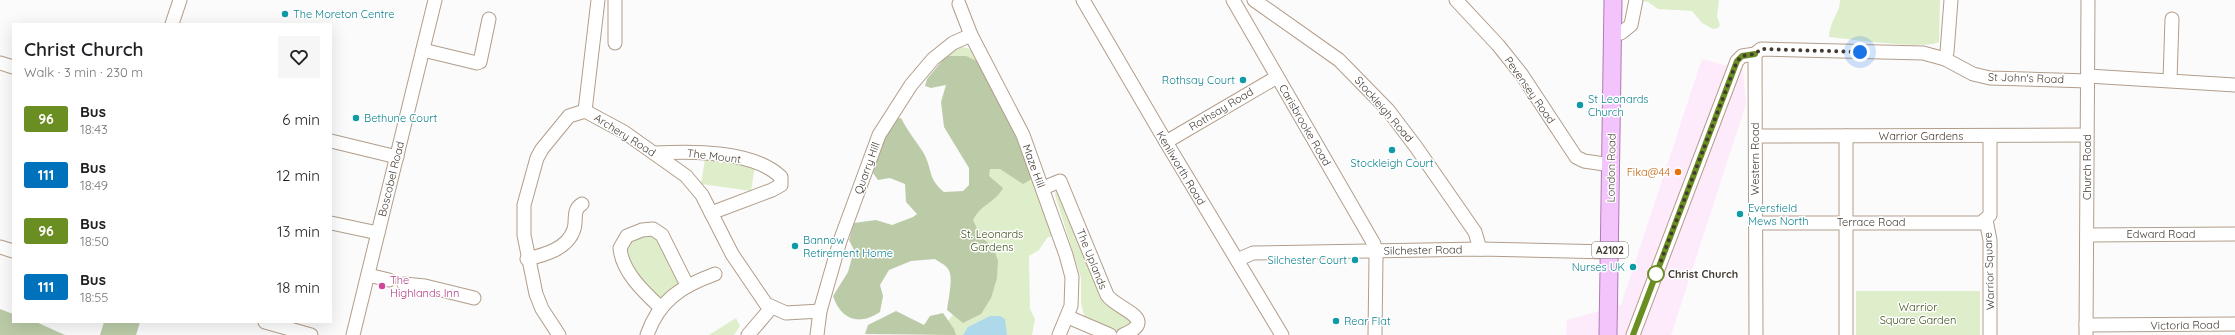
<!DOCTYPE html>
<html lang="en">
<head>
<meta charset="utf-8">
<style>
  body { margin:0; font-family:Quicksand,sans-serif; background:#f6f6f6; color:#202124; height:100vh; display:flex; flex-direction:column; font-size:15px; white-space:nowrap }
  * { box-sizing:border-box; margin:0 }
  p { font-size:13px; color:#757577 }
  .icon { flex:none; width:22px; height:22px; fill:none; stroke:currentColor; stroke-width:2; stroke-linecap:round; stroke-linejoin:round }
  .map { position:relative; flex:1; overflow:hidden }
  .drawer { position:absolute; left:12px; top:23px; width:320px; height:300px; display:flex; flex-direction:column; background:#fff; border-radius:0px; box-shadow:0 4px 16px #0002 }
  .drawer>* { flex:none }
  .badge { padding:0 8px; border-radius:3px; font-size:14px; line-height:26px }
  .you { position:absolute; width:20px; height:20px; margin:-10px; border:3px solid #fff; border-radius:50%; background:#1a73e8; box-shadow:0 0 0 6px #1a73e833 }
  .map>.badge { position:absolute; translate:-50% -50%; box-shadow:0 0 0 2px #fff }
  .round { display:grid; place-items:center; flex:none; width:42px; height:42px; border-radius:0px; background:#f6f6f6 }
  .summary { display:flex; align-items:center; justify-content:space-between; height:68px; padding:0 12px }
  h1 { font-size:19px; font-weight:600; line-height:30px }
  ul { padding:0; list-style:none }
  li { display:flex; align-items:center; gap:12px; height:56px; padding:0 12px }
  li div { flex:1 }
  li b { display:block; font-size:15px }
  li em { font-style:normal }
  li .badge { min-width:44px; font-weight:700; text-align:center }
  .map>svg:first-child { display:block }
  .commercial { fill:#fdebfc }
  .green { fill:#dfeeca }
  .forest { fill:#bbcba7 }
  .water { fill:#add9eb }
  .lines { fill:none; stroke-linecap:round; stroke-linejoin:round }
  .minor-casing { stroke:#b29d8a; stroke-width:15 }
  .major-casing { stroke:#b07ab3; stroke-width:19 }
  .minor { stroke:#fff; stroke-width:13 }
  .major { stroke:#f3c4fb; stroke-width:17 }
  .line-casing { stroke:#fff; stroke-width:9 }
  .line { stroke:#6b8e23; stroke-width:6 }
  .walk { stroke:#433a32; stroke-width:4; stroke-dasharray:0 7.2 }
  .culture-dot { fill:#0f9aa8; stroke:#fff; stroke-width:1.5 }
  .food-dot { fill:#e8710a; stroke:#fff; stroke-width:1.5 }
  .stop-dot { fill:#fff; stroke:#6b8e23; stroke-width:2 }
  .hotel-dot { fill:#d1479c; stroke:#fff; stroke-width:1.5 }
  .labels { text-anchor:middle; stroke-width:3; stroke-linejoin:round; paint-order:stroke }
  .shield { fill:#fff; stroke:#7b7570; stroke-width:1 }
  .shield-label { font-size:10px; font-weight:bold; fill:#433a32 }
  .culture-label { font-size:11px; fill:#0d838f; stroke:#fff; text-anchor:start }
  .street-label { font-size:11px; fill:#433a32; stroke:#fff }
  .food-label { font-size:11px; fill:#c56008; stroke:#fff; text-anchor:end }
  .park-label { font-size:11px; fill:#3b4e18; stroke:#fff }
  .stop-label { font-size:11px; font-weight:bold; fill:#433a32; stroke:#fff; text-anchor:start }
  .hotel-label { font-size:11px; fill:#b23c85; stroke:#fff; text-anchor:start }
</style>
</head>
<body>
<div class="map">
<svg width="2235" height="335" viewBox="0 0 2235 335">
  <rect width="100%" height="100%" fill="#fbfbfb"/>
  <path class="commercial" d="M1702,59L1743,70L1746,104L1671,335H1566L1567,320L1621,305Z"/>
  <g class="green">
    <path d="M1640,0H1719L1717,17L1720,25L1718,28L1713,29L1702,23L1692,11L1658,9L1648,2Z"/>
    <path d="M1840,0H1940L1939,42C1925,50 1849,39 1829,37C1830,20 1840,13 1840,0Z"/>
    <path d="M961,47L968,48L975,53L1012,124L1034,178L1052,236L1047,238L1039,250L1029,256L1030,309L1035,319L1032,335H936L957,310L959,211L979,199L945,56Z"/>
    <path d="M705,159L755,166L751,191L701,184Z"/>
    <path d="M1057,188L1105,298L1135,320L1122,333L1085,318L1081,304V278L1057,201L1055,194Z"/>
    <path d="M649,233L656,236L680,279C675,291 671,295 659,299L631,270L624,247L628,241Z"/>
    <rect x="1856" y="291" width="124" height="44"/>
    <path d="M736,318L740,326L734,335H709Z"/>
  </g>
  <g class="forest">
    <path d="M946,56H966L979,62L1023,152L1032,179L1023,184L1000,169H990L989,176L1003,188C995,203 981,204 973,220L980,235L994,249L998,261L997,278L991,298L981,314L963,323L947,310C948,300 954,276 948,269C946,265 939,262 935,259L911,261L889,270L880,285L883,296L880,312C859,326 841,320 833,296L848,272L854,250L849,240L854,223L876,220L892,225L913,217L917,214L906,202L905,184L890,178L878,180L873,173L879,150L895,119L901,118C907,130 915,140 923,152C933,169 927,178 944,192L963,191L969,185V168L944,127L941,102L946,85L931,88L925,86L927,79Z"/>
    <path d="M0,309L13,314V322H36L65,335H0Z"/>
    <path d="M896,311L924,325L930,316L943,313L954,329L956,335L865,334L868,325Z"/>
    <path d="M104,322H140L136,335H100Z"/>
  </g>
  <path class="water" d="M990,316H1000L1005,319L1007,335H963L968,327Z"/>
  <g class="lines">
    <g class="minor-casing">
      <g id="minor">
        <path d="M1083,0L1166,142L1282,335"/>
        <path d="M1233,0L1374,244L1376,258L1375,335"/>
        <path d="M1254,0L1339,60L1388,110L1416,147L1475,232L1480,249"/>
        <path d="M1456,0L1498,45L1522,75L1576,157L1584,161L1611,165"/>
        <path d="M959,4L971,35L1023,135L1066,255L1072,277L1071,306L1059,335"/>
        <path d="M172,24L180,0"/>
        <path d="M1613,34L1621,33L1631,25L1636,0"/>
        <path d="M615,43V0"/>
        <path d="M423,50L477,63L480,62L489,19"/>
        <path d="M1755,54L1761,49L1923,53L1945,59L1973,74L1990,78L2088,81"/>
        <path d="M1755,54L1756,335"/>
        <path d="M1945,59L1947,52L1951,0"/>
        <path d="M0,63L13,67"/>
        <path d="M2088,76L2235,85"/>
        <path d="M2170,80L2172,19"/>
        <path d="M585,111L598,0"/>
        <path d="M1756,136L2086,135"/>
        <path d="M1846,136V335"/>
        <path d="M331,141L397,157"/>
        <path d="M1166,142L1277,77"/>
        <path d="M655,153C692,151 753,150 781,177V185L772,190L711,213"/>
        <path d="M1043,188L1060,181L1107,295C1116,309 1161,319 1123,335"/>
        <path d="M1986,220L1990,240V335"/>
        <path d="M331,223L378,233"/>
        <path d="M1755,223H1981L1990,215V136"/>
        <path d="M2087,235L2235,234"/>
        <path d="M0,247L13,251"/>
        <path d="M527,259C544,255 568,249 574,229C577,220 572,210 582,204"/>
        <path d="M1237,260L1253,253L1480,249L1610,252"/>
        <path d="M368,275L389,280"/>
        <path d="M404,284L425,286L474,298"/>
        <path d="M661,308C644,292 622,272 620,248L627,236L642,230L653,229L662,235L687,285"/>
        <path d="M1068,317L1110,335"/>
        <path d="M265,322L311,335"/>
        <path d="M2086,325L2235,324"/>
        <path d="M353,335L435,0"/>
        <path d="M559,335L542,309L536,294L524,235V205L537,158L542,149L569,116L585,111L624,132L686,176L702,195L732,254L766,304L786,313L820,311"/>
        <path d="M647,335C659,300 682,286 715,274"/>
        <path d="M748,335L771,308"/>
        <path d="M817,335L820,311L840,241L879,135L911,85L933,59L953,43L971,35"/>
        <path d="M1633,335L1737,61L1742,56L1755,54"/>
        <path d="M2086,335L2088,0"/>
      </g>
    </g>
    <g class="major-casing">
      <path id="major" d="M1608,335L1613,0"/>
    </g>
    <use href="#minor" class="minor"/>
    <use href="#major" class="major"/>
  </g>
  <g class="lines">
    <g class="line-casing">
      <path id="line" d="M1633,335L1737,61L1742,56L1755,54"/>
    </g>
    <use href="#line" class="line"/>
    <path class="walk" d="M1656,274L1737,61L1742,56L1755,54L1761,49L1860,52"/>
  </g>
  <g class="culture-dot">
    <circle cx="285" cy="14" r="4"/>
    <circle cx="1243" cy="80" r="4"/>
    <circle cx="1580" cy="105" r="4"/>
    <circle cx="356" cy="118" r="4"/>
    <circle cx="1392" cy="150" r="4"/>
    <circle cx="1740" cy="214" r="4"/>
    <circle cx="795" cy="246" r="4"/>
    <circle cx="1355" cy="260" r="4"/>
    <circle cx="1633" cy="267" r="4"/>
    <circle cx="1336" cy="321" r="4"/>
  </g>
  <circle class="food-dot" cx="1678" cy="172" r="4"/>
  <circle class="stop-dot" cx="1656" cy="274" r="8"/>
  <circle class="hotel-dot" cx="382" cy="286" r="4"/>
  <g class="labels">
    <rect class="shield" x="1592" y="242" width="36" height="16" rx="3"/>
    <g class="shield-label">
      <text x="1610" y="254">A2102</text>
    </g>
    <g class="culture-label">
      <text x="293" y="18">The Moreton Centre</text>
      <text x="1235" y="84" text-anchor="end">Rothsay Court</text>
      <text x="1588" y="103">St Leonards<tspan x="1588" dy="13">Church</tspan></text>
      <text x="364" y="122">Bethune Court</text>
      <text x="1392" y="167" text-anchor="middle">Stockleigh Court</text>
      <text x="1748" y="212">Eversfield<tspan x="1748" dy="13">Mews North</tspan></text>
      <text x="803" y="244">Bannow<tspan x="803" dy="13">Retirement Home</tspan></text>
      <text x="1347" y="264" text-anchor="end">Silchester Court</text>
      <text x="1625" y="271" text-anchor="end">Nurses UK</text>
      <text x="1344" y="325">Rear Flat</text>
    </g>
    <g class="street-label">
      <text transform="translate(2026 78) rotate(2)" y="4">St John's Road</text>
      <text transform="translate(1530 90) rotate(55)" y="4">Pevensey Road</text>
      <text transform="translate(1221 109) rotate(-31)" y="4">Rothsay Road</text>
      <text transform="translate(1384 109) rotate(49)" y="4">Stockleigh Road</text>
      <text transform="translate(1305 125) rotate(60)" y="4">Carisbrooke Road</text>
      <text transform="translate(625 135) rotate(32)" y="4">Archery Road</text>
      <text x="1921" y="140">Warrior Gardens</text>
      <text transform="translate(714 156) rotate(7)" y="4">The Mount</text>
      <text transform="translate(1755 159) rotate(-90)" y="4">Western Road</text>
      <text transform="translate(1034 166) rotate(70)" y="4">Maze Hill</text>
      <text transform="translate(2087 167) rotate(-90)" y="4">Church Road</text>
      <text transform="translate(867 168) rotate(-70)" y="4">Quarry Hill</text>
      <text transform="translate(1181 168) rotate(59)" y="4">Kenilworth Road</text>
      <text transform="translate(1611 168) rotate(-89)" y="4">London Road</text>
      <text transform="translate(391 179) rotate(-76)" y="4">Boscobel Road</text>
      <text x="1871" y="226">Terrace Road</text>
      <text x="2161" y="238">Edward Road</text>
      <text transform="translate(1423 250) rotate(-1)" y="4">Silchester Road</text>
      <text transform="translate(1092 259) rotate(68)" y="4">The Uplands</text>
      <text transform="translate(1989 271) rotate(-92)" y="4">Warrior Square</text>
      <text transform="translate(2185 325) rotate(-1)" y="4">Victoria Road</text>
    </g>
    <g class="food-label">
      <text x="1670" y="176">Fika@44</text>
    </g>
    <g class="park-label">
      <text x="992" y="238">St. Leonards<tspan x="992" dy="13">Gardens</tspan></text>
      <text x="1918" y="311">Warrior<tspan x="1918" dy="13">Square Garden</tspan></text>
    </g>
    <g class="stop-label">
      <text x="1668" y="278">Christ Church</text>
    </g>
    <g class="hotel-label">
      <text x="390" y="284">The<tspan x="390" dy="13">Highlands Inn</tspan></text>
    </g>
  </g>
</svg>
<div class="you" style="left:1860px;top:52px"></div>
<section class="drawer">
<div class="summary"><div><h1>Christ Church</h1><p>Walk · 3 min · 230 m</p></div><a class="round"><svg class="icon" aria-label="heart" viewBox="0 0 24 24"><path d="M12 20l-8-8c-3-5 5-10 8-4 3-6 11-1 8 4z"/></svg></a></div>
<ul>
<li><span class="badge" style="background:#6b8e23;color:#fff">96</span><div><b>Bus</b><p>18:43</p></div><em>6 min</em></li>
<li><span class="badge" style="background:#0072bc;color:#fff">111</span><div><b>Bus</b><p>18:49</p></div><em>12 min</em></li>
<li><span class="badge" style="background:#6b8e23;color:#fff">96</span><div><b>Bus</b><p>18:50</p></div><em>13 min</em></li>
<li><span class="badge" style="background:#0072bc;color:#fff">111</span><div><b>Bus</b><p>18:55</p></div><em>18 min</em></li>
</ul>
</section>
</div>
</body>
</html>
